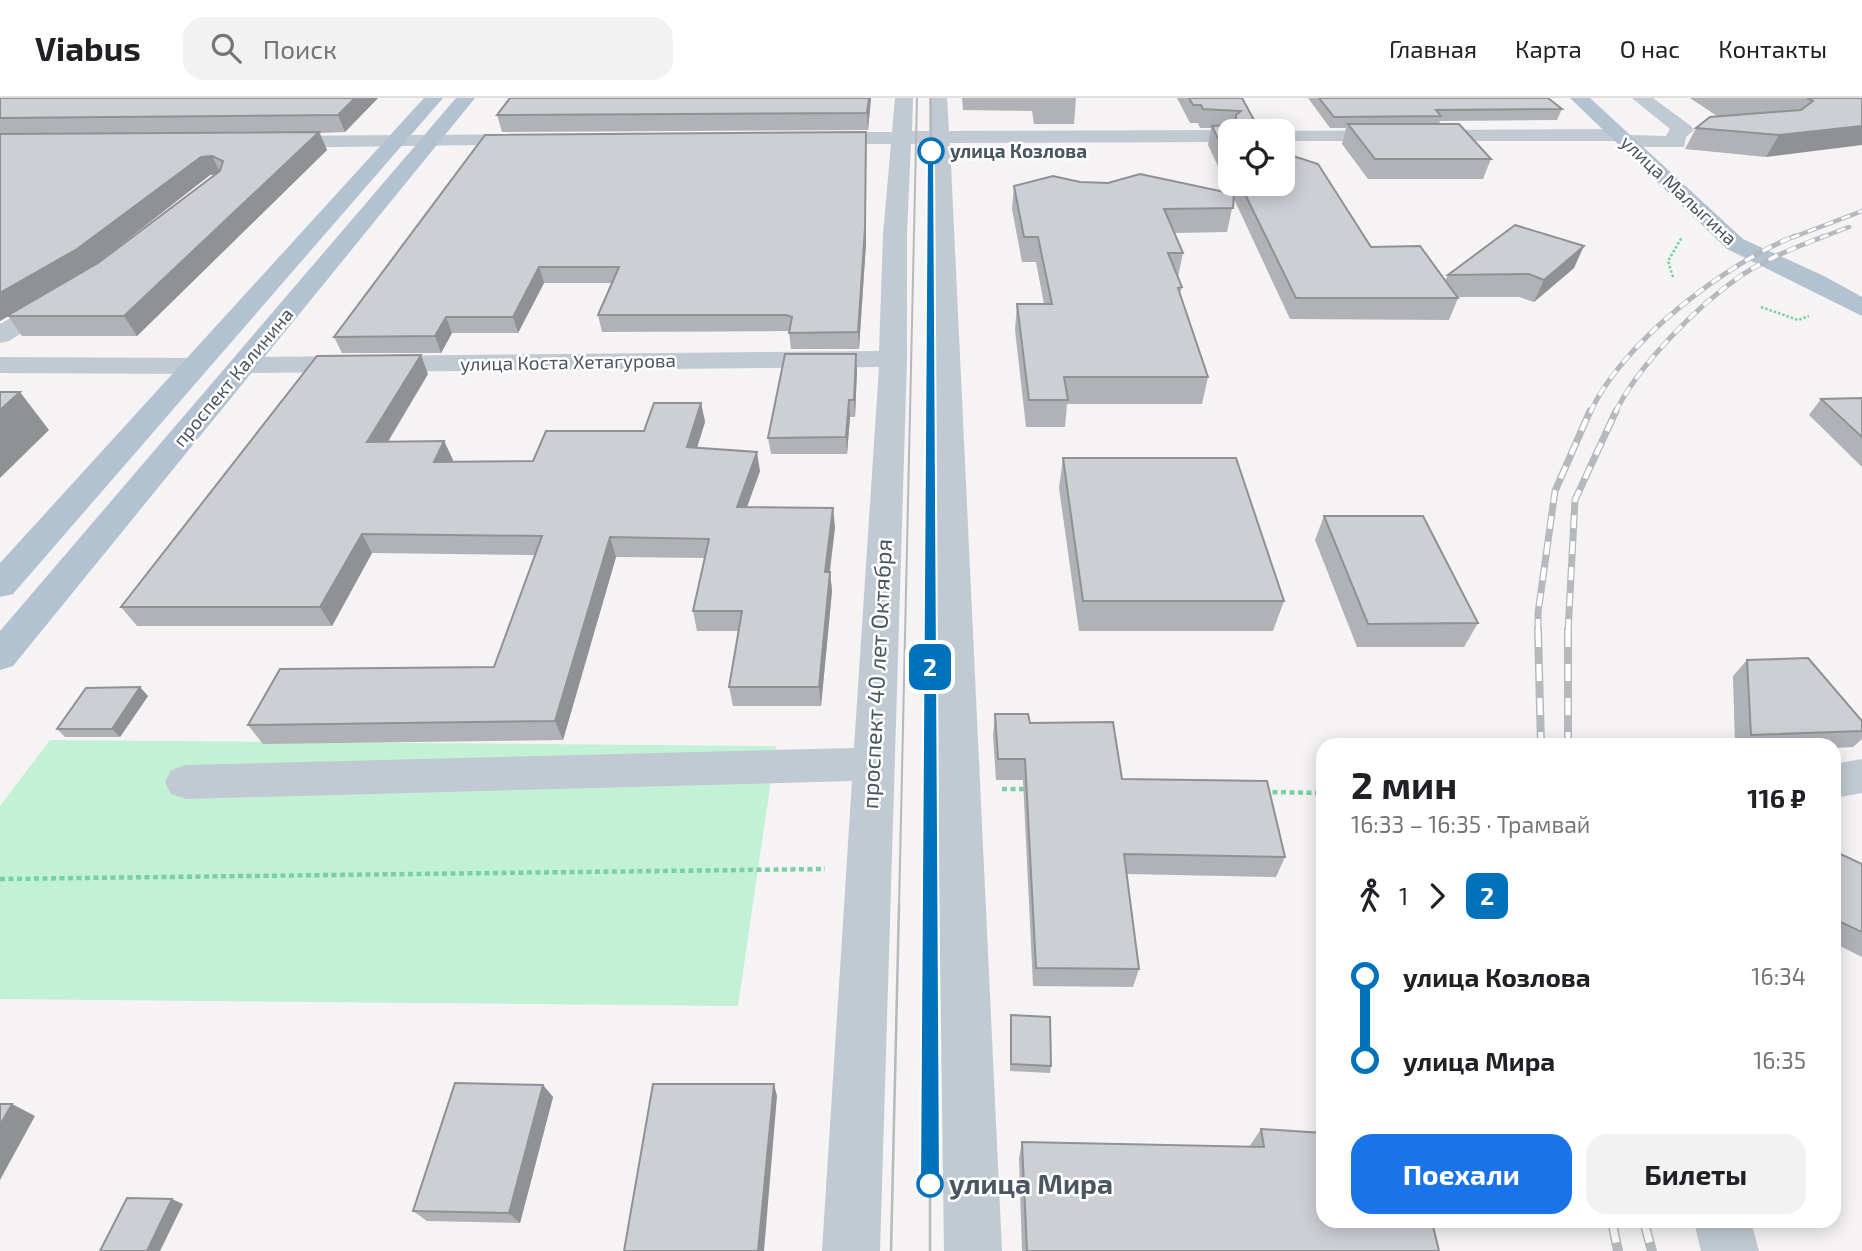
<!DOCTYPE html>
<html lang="ru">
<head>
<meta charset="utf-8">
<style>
  body { margin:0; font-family:"Exo 2",sans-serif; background:#f2f2f2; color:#202124; height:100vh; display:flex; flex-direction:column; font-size:26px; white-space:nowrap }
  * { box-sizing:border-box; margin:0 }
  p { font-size:23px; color:#757577 }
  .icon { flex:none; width:38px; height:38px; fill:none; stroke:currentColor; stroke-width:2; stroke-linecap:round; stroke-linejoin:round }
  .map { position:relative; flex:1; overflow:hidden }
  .drawer { position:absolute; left:1316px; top:640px; width:525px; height:490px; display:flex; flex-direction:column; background:#fff; border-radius:21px; box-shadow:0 4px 18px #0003 }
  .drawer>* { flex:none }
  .badge { padding:0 14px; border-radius:10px; font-size:24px; line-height:46px }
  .buttons { position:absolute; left:1218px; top:21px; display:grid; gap:14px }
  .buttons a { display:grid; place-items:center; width:77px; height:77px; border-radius:14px; background:#fff; box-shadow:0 4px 18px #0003; font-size:35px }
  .map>.badge { position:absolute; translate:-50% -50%; box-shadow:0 0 0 4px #fff }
  .legs { display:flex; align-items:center; gap:10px; height:77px; padding:0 35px; font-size:23px }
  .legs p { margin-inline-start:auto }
  .summary { display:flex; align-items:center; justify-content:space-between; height:119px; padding:0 35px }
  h1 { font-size:38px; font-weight:700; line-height:52px }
  .primary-button { display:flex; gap:14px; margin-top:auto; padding:14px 35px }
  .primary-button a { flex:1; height:80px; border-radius:21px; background:#1a73e8; color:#fff; font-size:28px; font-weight:700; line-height:80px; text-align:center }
  .primary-button a+a { background:#f2f2f2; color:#202124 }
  ul { padding:0 35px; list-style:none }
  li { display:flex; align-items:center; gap:24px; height:84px; font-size:26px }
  li i { display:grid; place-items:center; width:10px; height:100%; margin:0 9px; background:currentColor }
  li i::after { content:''; width:18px; height:18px; margin:-9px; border:5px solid; border-radius:50%; background:#fff }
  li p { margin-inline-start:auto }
  li:first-child i { background:linear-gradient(#0000 50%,currentColor 0) }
  li:last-child i { background:linear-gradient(currentColor 50%,#0000 0) }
  header { display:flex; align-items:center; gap:42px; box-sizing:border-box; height:98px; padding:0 35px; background:#fff; border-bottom:2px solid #e0e0e0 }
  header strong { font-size:33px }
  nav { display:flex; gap:38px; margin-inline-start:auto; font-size:24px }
  .search { width:490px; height:63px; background:#f2f2f2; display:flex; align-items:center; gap:18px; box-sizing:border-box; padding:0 24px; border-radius:21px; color:#757577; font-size:26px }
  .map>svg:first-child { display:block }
  .green { fill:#c3f1d5 }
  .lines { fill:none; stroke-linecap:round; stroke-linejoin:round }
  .path-far1 { stroke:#7ad0a6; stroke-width:2.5; stroke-dasharray:2.5 2; stroke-linecap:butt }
  .path { stroke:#7ad0a6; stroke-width:4.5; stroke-dasharray:5 3.5; stroke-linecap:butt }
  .minor { fill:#c1cad2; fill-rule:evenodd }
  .major { fill:#b3c2d1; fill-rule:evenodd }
  .tram-far1 { stroke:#b5b8bd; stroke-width:2 }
  .tram { stroke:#b5b8bd; stroke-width:2.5 }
  .rail-far4-casing { stroke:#b5b8bd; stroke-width:4.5 }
  .rail-far3-casing { stroke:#b5b8bd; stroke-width:5 }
  .rail-far2-casing { stroke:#b5b8bd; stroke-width:7 }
  .rail-far1-casing { stroke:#b5b8bd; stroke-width:8 }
  .rail-casing { stroke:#b5b8bd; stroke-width:10 }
  .rail-far4 { stroke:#fff; stroke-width:2.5; stroke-dasharray:9; stroke-linecap:butt }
  .rail-far3 { stroke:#fff; stroke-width:3.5; stroke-dasharray:10; stroke-linecap:butt }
  .rail-far2 { stroke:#fff; stroke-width:4.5; stroke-dasharray:13; stroke-linecap:butt }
  .rail-far1 { stroke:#fff; stroke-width:5; stroke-dasharray:17; stroke-linecap:butt }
  .rail { stroke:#fff; stroke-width:7; stroke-dasharray:21; stroke-linecap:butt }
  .wall { fill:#b0b2b7; fill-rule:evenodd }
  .shaded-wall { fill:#909195 }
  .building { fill:#cdcfd5; stroke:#909195; stroke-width:2 }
  .line-1 { fill:#0072bc; stroke:#fff; stroke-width:2 }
  .stop-1-dot { fill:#fff; stroke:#0072bc; stroke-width:3.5 }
  .labels { text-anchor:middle; stroke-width:5; stroke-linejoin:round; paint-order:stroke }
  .far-stop-label { font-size:19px; font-weight:bold; fill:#4a5661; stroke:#fff; text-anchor:start }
  .far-street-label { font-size:19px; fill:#4a5661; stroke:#fff }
  .street-label { font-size:23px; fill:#4a5661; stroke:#fff }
  .near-stop-label { font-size:28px; font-weight:bold; fill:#4a5661; stroke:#fff; text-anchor:start }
</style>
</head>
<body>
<header>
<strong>Viabus</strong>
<div class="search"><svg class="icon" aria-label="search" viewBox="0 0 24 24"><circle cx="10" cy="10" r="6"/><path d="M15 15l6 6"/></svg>Поиск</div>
<nav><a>Главная</a><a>Карта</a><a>О нас</a><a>Контакты</a></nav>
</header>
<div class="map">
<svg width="1862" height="1153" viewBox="0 0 1862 1153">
  <rect width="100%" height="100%" fill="#f5f3f3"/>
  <path class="green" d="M50,642L776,648L738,908L0,901V708Z"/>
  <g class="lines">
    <g class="path-far1">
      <path d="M1673,179L1668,163L1682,139"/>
      <path d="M1761,209L1798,222L1809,218"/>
    </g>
    <g class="path">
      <path d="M1002,691H1028"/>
      <path d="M1264,694L1323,695"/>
      <path d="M0,781L825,771"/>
    </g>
    <g class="minor">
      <path d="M895,0H913L912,33H929V0H947L949,33L1230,32L1235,33H1230V44L950,45L1002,1153H944L929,45L911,46L907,136V261L880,1153H822L852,683L186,701L171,696L165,684L171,672L186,667L854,650L879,269L243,275L233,273L229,267L233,261L243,259L879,253L883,136L891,46H812L802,40L812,34H892Z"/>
      <path d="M1632,0H1653L1691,28L1694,32L1686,39L1684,49H1627L1617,43H1283V33H1276L1620,31L1630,37L1666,38L1670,31Z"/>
      <path d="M532,36L542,42L539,46L270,50L260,44L270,38Z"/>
      <path d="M60,192L69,195L73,200L69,205L9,243L0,245V226Z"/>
      <path d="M0,259L195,260L205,262L209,268L205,274L195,276L0,275Z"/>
      <path d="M1862,661V695L1834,700V666Z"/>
      <path d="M1694,1124H1751L1759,1153H1701Z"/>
    </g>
    <g class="major">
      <path d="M424,0H443L13,496L0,499V465Z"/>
      <path d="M456,0H475L13,568L0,572V533Z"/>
      <path d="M1570,0H1590L1743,141L1824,178L1862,199V218L1727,151Z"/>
    </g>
    <g class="tram-far1">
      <path d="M899,809L917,0"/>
      <path d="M930,809L931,0"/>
    </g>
    <g class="tram">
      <path d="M891,1153L899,807"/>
      <path d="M930,1153V807"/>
    </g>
    <g class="rail-far4-casing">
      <g id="rail-far4">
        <path d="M1791,140L1862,113"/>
        <path d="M1820,140L1849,129"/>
      </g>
    </g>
    <g class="rail-far3-casing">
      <g id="rail-far3">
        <path d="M1590,315C1620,246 1726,165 1795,138"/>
        <path d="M1615,315C1638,267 1698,207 1742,177C1768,160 1796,149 1825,138"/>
      </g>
    </g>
    <g class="rail-far2-casing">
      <g id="rail-far2">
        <path d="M1538,534V515L1555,393L1590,313"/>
        <path d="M1568,534L1575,402L1616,313"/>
      </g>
    </g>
    <g class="rail-far1-casing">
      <g id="rail-far1">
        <path d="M1538,532L1541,648"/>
        <path d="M1568,532V648"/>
      </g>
    </g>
    <g class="rail-casing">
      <g id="rail">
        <path d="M1612,1124L1618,1153"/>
        <path d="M1644,1124L1652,1153"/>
      </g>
    </g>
    <use href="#rail-far4" class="rail-far4"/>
    <use href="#rail-far3" class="rail-far3"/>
    <use href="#rail-far2" class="rail-far2"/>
    <use href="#rail-far1" class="rail-far1"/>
    <use href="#rail" class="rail"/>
  </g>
  <g class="wall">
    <path d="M0,0H378L345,34L320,35L327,52L137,238H22L8,218L0,223ZM216,76L98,165L91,169L210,77Z"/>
    <path d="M871,0L868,32L502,34L497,17Z"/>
    <path d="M962,0H1076L1074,26H1034L1032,13L963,12Z"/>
    <path d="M1177,0H1242L1260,33H1230V86H1283L1287,56L1371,149L1445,183L1448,177L1574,170L1534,204L1519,199H1457L1458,200L1449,222L1290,221L1234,101L1227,134L1174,135L1183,155L1178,179L1182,189L1180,195L1208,279L1202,306H1067L1065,329H1026L1015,232L1017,206H1044L1036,164H1022L1012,111L1014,88L1080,84L1231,96L1208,47L1211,30H1200L1198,25H1190Z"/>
    <path d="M1308,0H1548L1562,11L1557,22L1440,23L1439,26L1491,61L1483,81H1368L1342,46L1346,30H1330Z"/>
    <path d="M1690,0H1862L1766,59L1685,51L1696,30L1717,18Z"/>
    <path d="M866,34V145L859,251H791L789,234L788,233L602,234L598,217L612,185H544L518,235H452L441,255H342L334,239Z"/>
    <path d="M857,272L855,319H850L847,356H771L768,340Z"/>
    <path d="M428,276L388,344L444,343L453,362L452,364L533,363L644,333L701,305L705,324L697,350L760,373L747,409L835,429L830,474L832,493L821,608H733L729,589L739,533H697L693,513L705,460L616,459L563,642L263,646L248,627L494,569L535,457L372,455L332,528H137L121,509Z"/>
    <path d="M1862,300V369L1809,317L1821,301Z"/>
    <path d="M1063,360L1284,503L1273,533H1079L1059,390Z"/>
    <path d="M1324,418L1478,525L1464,549H1357L1315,442Z"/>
    <path d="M1747,562L1862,623V641L1853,649L1834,650V648H1735L1733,578Z"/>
    <path d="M148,598L120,639H65L57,631Z"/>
    <path d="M995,616L1030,625L1122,681L1285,759L1276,779L1127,776L1139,871L1133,889L1033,888L1023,682H996L993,637Z"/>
    <path d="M1834,753L1862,766V859L1834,845Z"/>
    <path d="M1011,917L1051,968L1050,975L1010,973Z"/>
    <path d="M543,987L553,999L520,1125L427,1123L413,1113Z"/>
    <path d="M1261,1031L1439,1153H1022L1019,1060L1022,1044L1249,1049Z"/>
  </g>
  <g class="shaded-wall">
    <path d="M355,0H378L345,34L338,17Z"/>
    <path d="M869,0H871L868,32L867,15Z"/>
    <path d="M1862,28V47L1766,59L1779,37Z"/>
    <path d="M319,34L327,52L137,238L124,218Z"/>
    <path d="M866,34V145L859,251L858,234Z"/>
    <path d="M212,58L221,76L210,77L90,171L0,223V195L201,59Z"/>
    <path d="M1584,148L1574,170L1534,204L1544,182Z"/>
    <path d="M539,169L544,185L518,235L513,219Z"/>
    <path d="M446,219L452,235L441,255L435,238Z"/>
    <path d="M856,256L857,272L855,319L854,302Z"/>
    <path d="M421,257L428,276L376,363L367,344Z"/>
    <path d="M20,294L49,332L0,380V312Z"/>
    <path d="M849,302L850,319L847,356L846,339Z"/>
    <path d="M701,305L705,324L691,368L687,349Z"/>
    <path d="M444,343L453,362L442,383L434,364Z"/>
    <path d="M757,354L760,373L740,428L737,409Z"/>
    <path d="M833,410L835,429L827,493L825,474Z"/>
    <path d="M362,436L372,455L332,528L320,509Z"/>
    <path d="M610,439L616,459L563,642L555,623Z"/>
    <path d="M830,474L832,493L821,608L819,589Z"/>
    <path d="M140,589L148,598L120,639L112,631Z"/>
    <path d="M774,986L777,998L764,1153H758Z"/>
    <path d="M543,987L553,999L520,1125L509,1115Z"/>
    <path d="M12,1006L35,1018L0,1082V1027Z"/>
    <path d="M172,1101L183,1106L160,1153H147Z"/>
  </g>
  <g class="building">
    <path d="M0,0H355L338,17L0,20Z"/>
    <path d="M510,0H869L867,15L497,17Z"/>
    <path d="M1189,0H1242L1260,33H1230V66L1212,28L1236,27V17L1241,13L1203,11L1201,7H1193Z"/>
    <path d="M1319,0H1548L1562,11L1436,12L1441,18L1334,19Z"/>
    <path d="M1807,0H1862V28L1779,37L1696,30L1710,19L1801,12L1813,3Z"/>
    <path d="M1348,26H1459L1491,61H1375Z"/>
    <path d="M319,34L124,218H7L98,165L220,73L223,63L212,58L201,59L77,151L0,195V36Z"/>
    <path d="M866,34L865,130L858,234L789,235L792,219L786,217H598L619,169H539L513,219H446L435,238L334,239L485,37Z"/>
    <path d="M1283,39H1290L1287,56L1318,66L1371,149L1420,148L1458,200H1296L1240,86H1283Z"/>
    <path d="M1140,76L1234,96L1233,110L1164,111L1183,155H1168L1182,189L1178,190L1208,279H1064L1068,302H1029L1017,206H1052L1038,139H1024L1014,88L1053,78L1080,84L1108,85Z"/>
    <path d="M1515,127L1584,148L1544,182L1529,176L1448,177Z"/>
    <path d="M785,256H856L854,302H849L846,339L768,340Z"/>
    <path d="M421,257L367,344L444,343L434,364L533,363L546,333H644L654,305H701L687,349L757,354L737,409L833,410L825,474H830L819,589H729L742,513H693L709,441L610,439L555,623L248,627L280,571L494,569L542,438L362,436L320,509H121L317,258Z"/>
    <path d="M0,294H20L0,312Z"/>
    <path d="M1862,300V339L1821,301Z"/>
    <path d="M1063,360H1236L1284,503H1083Z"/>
    <path d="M1324,418H1423L1478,525L1368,526Z"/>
    <path d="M1808,560L1862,623V633L1751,637L1747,562Z"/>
    <path d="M140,589L112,631H57L86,590Z"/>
    <path d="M995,616H1028L1030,625L1113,624L1122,681L1267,683L1285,759L1124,756L1139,871L1036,870L1025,661H998Z"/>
    <path d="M1834,753L1862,766V834L1834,821Z"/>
    <path d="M1011,917L1050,919L1051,968L1011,966Z"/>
    <path d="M455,985L543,987L509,1115L413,1113Z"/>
    <path d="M653,986H774L758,1153H624Z"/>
    <path d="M0,1006H12L0,1027Z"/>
    <path d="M1261,1031L1323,1035V1124H1432L1439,1153H1027L1022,1044L1264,1049Z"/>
    <path d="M127,1100L172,1101L147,1153H100Z"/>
  </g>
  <path class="line-1" d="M931,51L934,53L940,1086L937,1093L930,1096L923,1093L920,1086L927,53Z"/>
  <g class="stop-1-dot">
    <circle cx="931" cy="53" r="12"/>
    <circle cx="930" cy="1086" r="12"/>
  </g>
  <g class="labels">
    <g class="far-stop-label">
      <text x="950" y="60">улица Козлова</text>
    </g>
    <g class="far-street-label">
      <text transform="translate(1679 92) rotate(43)" y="7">улица Малыгина</text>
      <text transform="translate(568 264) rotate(-1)" y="7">улица Коста Хетагурова</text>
      <text transform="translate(233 279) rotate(-50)" y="7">проспект Калинина</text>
    </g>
    <g class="street-label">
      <text transform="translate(877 576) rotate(-87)" y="8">проспект 40 лет Октября</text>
    </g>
    <g class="near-stop-label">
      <text x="949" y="1096">улица Мира</text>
    </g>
  </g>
</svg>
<div class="buttons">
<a><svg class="icon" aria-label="locate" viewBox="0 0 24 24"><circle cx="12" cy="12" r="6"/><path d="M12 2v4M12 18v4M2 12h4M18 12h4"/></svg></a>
</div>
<b class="badge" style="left:930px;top:569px;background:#0072bc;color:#fff">2</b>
<section class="drawer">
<div class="summary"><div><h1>2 мин</h1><p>16:33 – 16:35 · Трамвай</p></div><b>116 ₽</b></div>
<div class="legs"><svg class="icon" aria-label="walk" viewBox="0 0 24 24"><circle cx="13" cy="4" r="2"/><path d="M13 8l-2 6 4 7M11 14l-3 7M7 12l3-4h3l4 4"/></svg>1<svg class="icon" aria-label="forward" viewBox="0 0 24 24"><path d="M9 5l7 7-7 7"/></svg><b class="badge" style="background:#0072bc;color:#fff">2</b></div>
<ul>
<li><i style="color:#0072bc"></i><b>улица Козлова</b><p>16:34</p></li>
<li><i style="color:#0072bc"></i><b>улица Мира</b><p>16:35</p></li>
</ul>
<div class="primary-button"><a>Поехали</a><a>Билеты</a></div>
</section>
</div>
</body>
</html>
